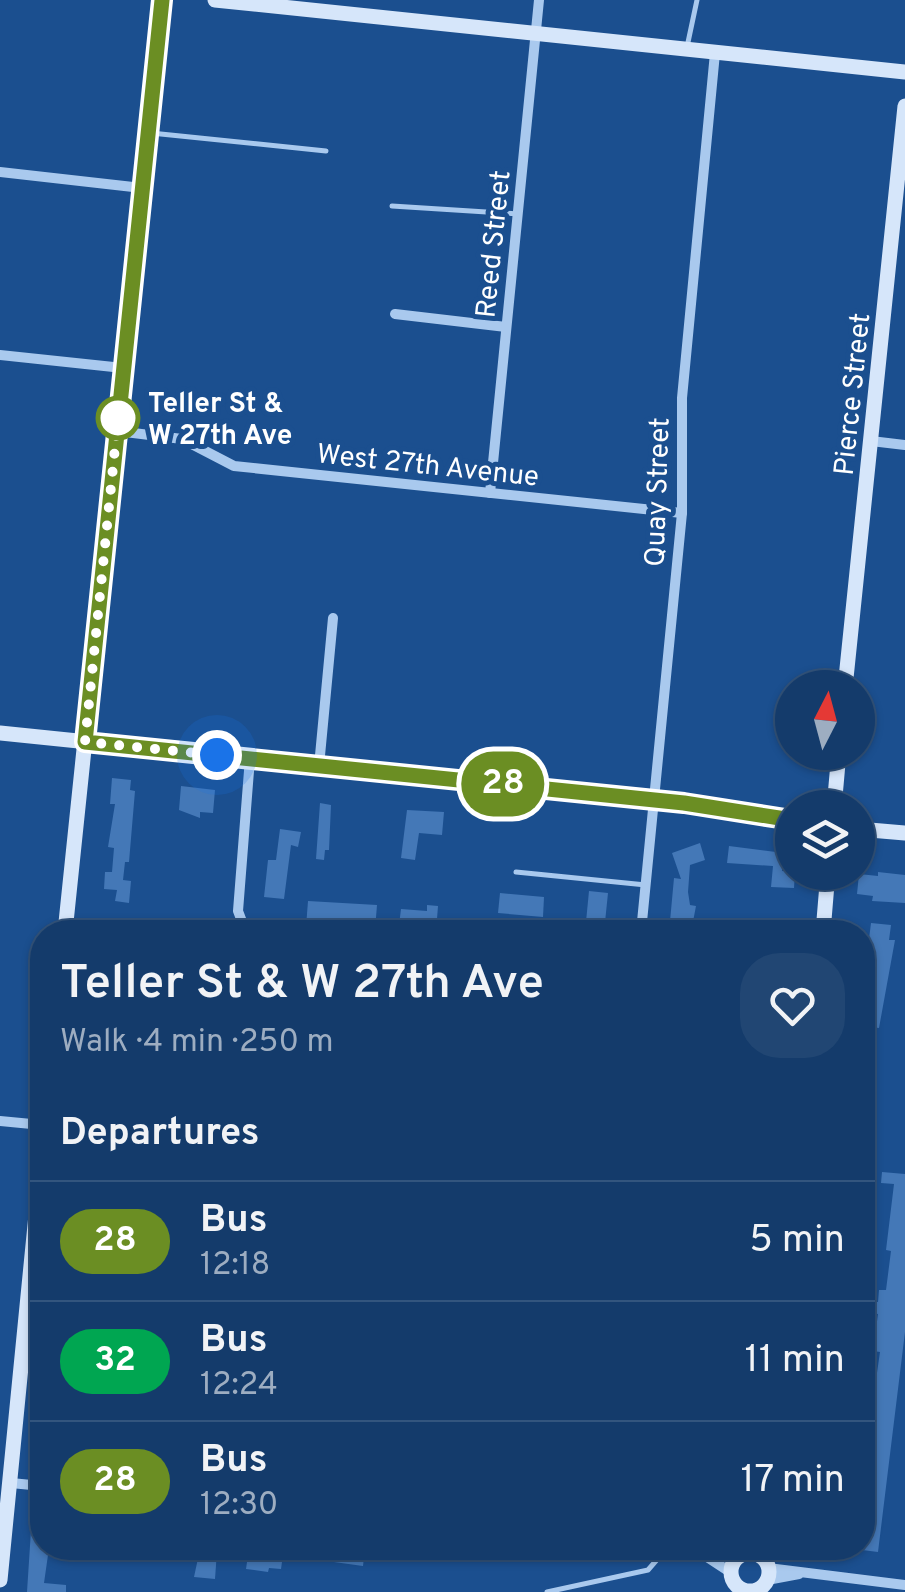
<!DOCTYPE html>
<html lang="en">
<head>
<meta charset="utf-8">
<style>
  body { margin:0; font-family:Overpass,sans-serif; background:#214673; color:#f1f3f6; height:100vh; display:flex; flex-direction:column; font-size:38px; white-space:nowrap }
  * { box-sizing:border-box; margin:0 }
  p { font-size:32px; color:#9dadc1 }
  .icon { flex:none; width:55px; height:55px; fill:none; stroke:currentColor; stroke-width:2; stroke-linecap:round; stroke-linejoin:round }
  .map { position:relative; flex:1; overflow:hidden }
  .panel { position:absolute; left:30px; top:920px; width:845px; height:640px; display:flex; flex-direction:column; background:#143b6b; border-radius:40px; box-shadow:0 2px 8px #0004,0 0 0 2px #33557e }
  .panel>* { flex:none }
  .badge { padding:0 20px; border-radius:32px; font-size:35px; line-height:65px }
  .needle { width:65px; rotate:6deg }
  .tools { position:absolute; left:775px; top:670px; display:grid; gap:20px }
  .tools a { display:grid; place-items:center; width:100px; height:100px; border-radius:50%; background:#143b6b; box-shadow:0 2px 8px #0004,0 0 0 2px #33557e; font-size:50px }
  .you { position:absolute; width:50px; height:50px; margin:-25px; border:8px solid #fff; border-radius:50%; background:#1a73e8; box-shadow:0 0 0 15px #1a73e833 }
  .map>.badge { position:absolute; translate:-50% -50%; box-shadow:0 0 0 5px #fff }
  h2 { padding:0 30px; font-size:38px; line-height:90px }
  .round { display:grid; place-items:center; flex:none; width:105px; height:105px; border-radius:40px; background:#214673 }
  .summary { display:flex; align-items:center; justify-content:space-between; height:170px; padding:0 30px }
  h1 { font-size:48px; font-weight:600; line-height:75px }
  ul { padding:0; list-style:none }
  li { display:flex; align-items:center; gap:30px; height:120px; padding:0 30px; border-top:2px solid #33557e }
  li div { flex:1 }
  li b { display:block; font-size:38px }
  li em { font-style:normal }
  li .badge { min-width:110px; font-weight:700; text-align:center }
  .map>svg:first-child { display:block }
  .building { fill:#4478b7 }
  .lines { fill:none; stroke-linecap:round; stroke-linejoin:round }
  .lane { stroke:#a9c9ee; stroke-width:5 }
  .street { stroke:#a9c9ee; stroke-width:10 }
  .secondary { stroke:#d6e6fa; stroke-width:15 }
  .line-casing { stroke:#fff; stroke-width:22 }
  .line { stroke:#6b8e23; stroke-width:15 }
  .walk { stroke:#fff; stroke-width:10; stroke-dasharray:0 18 }
  .stop-dot { fill:#fff; stroke:#6b8e23; stroke-width:5 }
  .labels { text-anchor:middle; stroke-width:10; stroke-linejoin:round; paint-order:stroke }
  .street-label { font-size:28px; fill:#fff; stroke:#1b4f8f }
  .stop-label { font-size:28px; font-weight:bold; fill:#fff; stroke:#1b4f8f; text-anchor:start }
</style>
</head>
<body>
<div class="map">
<svg width="905" height="1592" viewBox="0 0 905 1592">
  <rect width="100%" height="100%" fill="#1b4f8f"/>
  <g class="building">
    <path d="M112,778L131,780L130,790L135,791L129,862H125L123,880L131,881L129,903L115,901L117,890L104,889L105,872H112L114,848L108,847L115,804H110Z"/>
    <path d="M181,786L215,790L213,813L200,812V818L179,810Z"/>
    <path d="M320,803L331,805L329,850H325L324,860L316,859Z"/>
    <path d="M407,810L444,812L442,835L419,833L415,860L401,858Z"/>
    <path d="M280,829L301,832L298,847L291,845L284,899L264,897L268,860H276Z"/>
    <path d="M700,843L705,860L690,865L688,892L690,905L696,906L691,932H669L674,878L681,879L672,853Z"/>
    <path d="M729,846L784,853L782,871L795,872L794,888L771,887L773,866L727,863Z"/>
    <path d="M878,872L905,875V903L872,901L873,896L857,894L859,874L878,876Z"/>
    <path d="M589,891L608,893L604,932H585Z"/>
    <path d="M500,893L544,897L543,917L498,913Z"/>
    <path d="M308,901L377,905L375,930L306,927Z"/>
    <path d="M427,905L438,906L436,932L399,925L401,909L427,911Z"/>
    <path d="M871,923L891,925L889,940H895L879,1028L862,1026V939H869Z"/>
    <path d="M882,1172L905,1174V1332L878,1552L862,1550L867,1454H862V1441L867,1442L880,1352L873,1351L878,1314L872,1313L873,1302H878L879,1290H886L891,1251L886,1250L894,1184L881,1183Z"/>
    <path d="M32,1515L42,1516V1548H49L44,1583L66,1585V1592H27Z"/>
    <path d="M249,1548L282,1554V1548H365L363,1566L283,1555L281,1569L269,1568L268,1572L246,1569Z"/>
    <path d="M200,1549L217,1551L215,1579L194,1577Z"/>
  </g>
  <g class="lines">
    <g class="lane">
      <path d="M687,47L697,0"/>
      <path d="M151,133L326,151"/>
      <path d="M392,206L518,214"/>
      <path d="M516,872L646,885"/>
      <path d="M403,1553V1548"/>
      <path d="M547,1592L648,1570L667,1548"/>
    </g>
    <g class="street">
      <path d="M0,172L142,188"/>
      <path d="M395,314L506,327"/>
      <path d="M0,355L123,368"/>
      <path d="M117,431L182,439L234,466L682,513"/>
      <path d="M871,441L905,445"/>
      <path d="M490,493L539,0"/>
      <path d="M319,766L333,618"/>
      <path d="M246,932L238,911L250,758"/>
      <path d="M641,932L682,513V398L715,53"/>
      <path d="M0,1121L42,1125"/>
      <path d="M11,1483L42,1486"/>
      <path d="M671,1548L745,1553"/>
      <path d="M698,1551L730,1572"/>
      <path d="M768,1568L905,1585"/>
      <path d="M767,1580L799,1574"/>
    </g>
    <g class="secondary">
      <path d="M215,0L905,72"/>
      <path d="M845,688L905,106"/>
      <path d="M0,733L684,803L792,820"/>
      <path d="M834,808L839,752"/>
      <path d="M858,829L905,833"/>
      <path d="M65,932L162,0"/>
      <path d="M823,932L828,872"/>
      <circle cx="750" cy="1572" r="19"/>
      <path d="M0,1580L42,1154"/>
    </g>
  </g>
  <g class="lines">
    <g class="line-casing">
      <path id="line" d="M162,0L85,742L684,803L792,820"/>
    </g>
    <use href="#line" class="line"/>
    <path class="walk" d="M118,418L85,742L217,755"/>
  </g>
  <circle class="stop-dot" cx="118" cy="418" r="20"/>
  <g class="labels">
    <g class="street-label">
      <text transform="translate(492 244) rotate(-84)" y="10">Reed Street</text>
      <text transform="translate(851 394) rotate(-84)" y="10">Pierce Street</text>
      <text transform="translate(428 464) rotate(6)" y="10">West 27th Avenue</text>
      <text transform="translate(656 492) rotate(-88)" y="10">Quay Street</text>
    </g>
    <g class="stop-label">
      <text x="148" y="412">Teller St &amp;<tspan x="148" dy="32">W 27th Ave</tspan></text>
    </g>
  </g>
</svg>
<div class="tools">
<a><svg class="needle" viewBox="-14 -14 28 28"><path d="M0-13l5 13h-10z" fill="#e53935"/><path d="M0 13l5-13h-10z" fill="#9dadc1"/></svg></a>
<a><svg class="icon" aria-label="layers" viewBox="0 0 24 24"><path d="M12 4l9 5-9 5-9-5zM3 14l9 5 9-5"/></svg></a>
</div>
<div class="you" style="left:217px;top:755px"></div>
<b class="badge" style="left:503px;top:784px;background:#6b8e23;color:#fff">28</b>
<section class="panel">
<div class="summary"><div><h1>Teller St &amp; W 27th Ave</h1><p>Walk · 4 min · 250 m</p></div><a class="round"><svg class="icon" aria-label="heart" viewBox="0 0 24 24"><path d="M12 20l-8-8c-3-5 5-10 8-4 3-6 11-1 8 4z"/></svg></a></div>
<h2>Departures</h2>
<ul>
<li><span class="badge" style="background:#6b8e23;color:#fff">28</span><div><b>Bus</b><p>12:18</p></div><em>5 min</em></li>
<li><span class="badge" style="background:#00a651;color:#fff">32</span><div><b>Bus</b><p>12:24</p></div><em>11 min</em></li>
<li><span class="badge" style="background:#6b8e23;color:#fff">28</span><div><b>Bus</b><p>12:30</p></div><em>17 min</em></li>
</ul>
</section>
</div>
</body>
</html>
